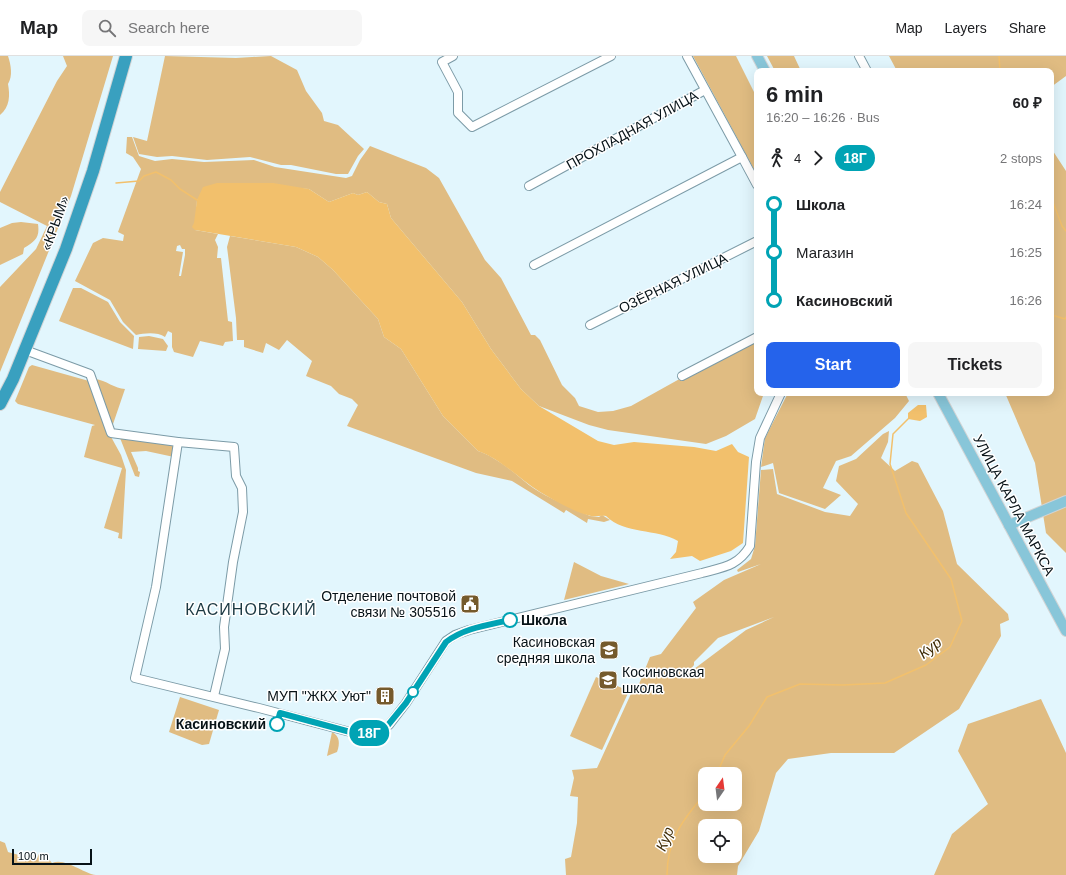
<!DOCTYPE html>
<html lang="en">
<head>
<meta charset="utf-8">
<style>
  body { margin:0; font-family:Arial,sans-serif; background:#f6f6f6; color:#202124; height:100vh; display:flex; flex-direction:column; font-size:15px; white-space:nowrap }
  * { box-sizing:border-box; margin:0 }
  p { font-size:13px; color:#757577 }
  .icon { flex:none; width:22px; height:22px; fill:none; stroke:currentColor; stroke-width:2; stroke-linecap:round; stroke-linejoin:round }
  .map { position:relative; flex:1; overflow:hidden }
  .side { position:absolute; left:754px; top:12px; width:300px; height:328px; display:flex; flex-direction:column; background:#fff; border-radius:8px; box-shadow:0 4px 16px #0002 }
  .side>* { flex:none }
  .badge { padding:0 8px; border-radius:13px; font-size:14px; line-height:26px }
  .needle { width:26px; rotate:14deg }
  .controls { position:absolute; left:698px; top:711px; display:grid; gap:8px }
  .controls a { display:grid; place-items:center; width:44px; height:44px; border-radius:8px; background:#fff; box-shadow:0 4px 16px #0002; font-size:20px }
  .scale { position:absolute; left:12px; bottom:10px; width:80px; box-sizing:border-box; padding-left:4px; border:2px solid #071217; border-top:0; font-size:11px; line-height:14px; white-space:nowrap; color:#071217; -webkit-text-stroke:3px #fff; paint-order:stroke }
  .map>.badge { position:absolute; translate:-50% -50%; box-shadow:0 0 0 2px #fff }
  .legs { display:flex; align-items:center; gap:6px; height:44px; padding:0 12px; font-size:13px }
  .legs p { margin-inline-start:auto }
  .headline { display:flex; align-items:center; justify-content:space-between; height:68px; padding:0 12px }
  h1 { font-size:22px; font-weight:700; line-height:30px }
  .cta { display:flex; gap:8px; margin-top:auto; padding:8px 12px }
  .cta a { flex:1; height:46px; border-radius:8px; background:#2563eb; color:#fff; font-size:16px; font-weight:700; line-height:46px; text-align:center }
  .cta a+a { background:#f6f6f6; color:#202124 }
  ul { padding:0 12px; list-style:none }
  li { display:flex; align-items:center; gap:14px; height:48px; font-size:15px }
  li i { display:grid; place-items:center; width:6px; height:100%; margin:0 5px; background:currentColor }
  li i::after { content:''; width:10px; height:10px; margin:-5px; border:3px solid; border-radius:50%; background:#fff }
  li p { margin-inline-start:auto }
  li:first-child i { background:linear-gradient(#0000 50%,currentColor 0) }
  li:last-child i { background:linear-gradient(currentColor 50%,#0000 0) }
  header { display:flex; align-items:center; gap:24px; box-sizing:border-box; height:56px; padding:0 20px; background:#fff; border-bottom:1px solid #e0e0e0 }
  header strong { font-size:19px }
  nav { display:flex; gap:22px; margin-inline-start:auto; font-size:14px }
  .search { width:280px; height:36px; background:#f6f6f6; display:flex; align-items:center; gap:10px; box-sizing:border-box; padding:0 14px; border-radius:8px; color:#757577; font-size:15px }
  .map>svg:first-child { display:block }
  .green { fill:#e0bc82; fill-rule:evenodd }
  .water { fill:#f2c06c }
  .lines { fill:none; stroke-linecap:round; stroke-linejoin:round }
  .stream { stroke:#f2c06c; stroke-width:1.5 }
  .minor-casing { stroke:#7c9ba7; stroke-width:10 }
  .major-casing { stroke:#d2d4d5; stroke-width:12 }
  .highway-casing { stroke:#d2d4d5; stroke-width:14 }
  .minor { stroke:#fff; stroke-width:8 }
  .major { stroke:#88c6d9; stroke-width:10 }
  .highway { stroke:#39a0bf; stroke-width:12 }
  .line-1-casing { stroke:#fff; stroke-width:9 }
  .line-1 { stroke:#00a3b4; stroke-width:6 }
  .stop-1-dot { fill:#fff; stroke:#00a3b4; stroke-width:2 }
  .labels { text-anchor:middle; stroke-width:3; stroke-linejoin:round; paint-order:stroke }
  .street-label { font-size:14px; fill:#071217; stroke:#fff }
  .poi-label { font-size:14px; fill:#071217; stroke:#fff; text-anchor:end }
  .stop-label { font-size:14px; font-weight:bold; fill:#071217; stroke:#fff; text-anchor:start }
  .water-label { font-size:15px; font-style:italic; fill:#422e08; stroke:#fff }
  .quarter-label { font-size:16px; letter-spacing:1px; fill:#1b3842; stroke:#fff }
</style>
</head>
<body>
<header>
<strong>Map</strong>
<div class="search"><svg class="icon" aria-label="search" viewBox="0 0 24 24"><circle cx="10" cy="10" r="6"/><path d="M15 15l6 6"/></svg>Search here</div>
<nav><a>Map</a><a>Layers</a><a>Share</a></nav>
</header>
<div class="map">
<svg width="1066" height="819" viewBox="0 0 1066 819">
  <rect width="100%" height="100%" fill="#e2f6fd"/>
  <g class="green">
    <path d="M0,0H8C11,9 13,20 8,28C10,39 10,51 0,59Z"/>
    <path d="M63,0H113L71,140L0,316V231L36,193L47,170L0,146V136L57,25L67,10Z"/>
    <path d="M165,0L236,2L271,0L297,14L306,35L322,57L324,65L338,69L364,93L358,100L348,118H336L291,109H281L250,101L207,104L172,100L157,101L139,98L133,81L147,85Z"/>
    <path d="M693,0H736L757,42V119Z"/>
    <path d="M767,0H794L801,15H775Z"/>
    <path d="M889,0H1066V20L1051,31V15H897Z"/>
    <path d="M127,81H132L139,100L155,105L172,103L204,106L254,104L275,111L346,122L352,120L360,104L370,90L426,112L439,122L485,204L501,222L531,279H535L540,284L562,329L575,342L579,350L598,356L613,355L631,350L701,311L757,283V337H764L755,363L726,380L706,388L608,374L589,369L539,350L521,333L491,293L462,246L391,162L387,148L379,146L367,136L358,139L353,137L329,146L309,133L218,127L197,144L195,174L218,178L215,184L218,191L217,202H221L228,265L232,266L233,285L225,286L223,290L200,285L193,301L174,296L172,291V277L168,275L165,281C158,276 145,277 136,279L123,266L110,244L75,225L93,187L103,182L123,185L124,179L118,176L141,113L133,101L126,97ZM180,189L182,193H185V199L181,220H179L183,196L176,195L177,190Z"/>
    <path d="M1051,92L1066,115V497L1046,477L1035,407L1005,337H1051Z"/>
    <path d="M21,166L38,168C40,182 35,185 24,192L23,198L0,209V172L12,167Z"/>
    <path d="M230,180L296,191L318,201L333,214L378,263L384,281L401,293L443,360L478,395C496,401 515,417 529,429C547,442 570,451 590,460L599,461L602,459L610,464L604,466L588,463L587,467L566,454L564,457L512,425L476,417L347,370L358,349L352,343L339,338L331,330L306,320L312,305L287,284L279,294L266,287L263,297L244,291V284H237L236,262L227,191Z"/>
    <path d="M73,232H81L108,246L120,266L134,280L133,293L59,265Z"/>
    <path d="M149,280L163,283L168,290L166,295L138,293L139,281Z"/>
    <path d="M32,309L89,325L107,375L106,377L110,379L121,399L126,414L122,483L118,482L119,477L104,472L122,412L84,401L92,370L95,369L18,348L15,345L29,311Z"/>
    <path d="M95,323C106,324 115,333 125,333L112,371Z"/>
    <path d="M788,337H905L909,345L895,362L851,400L836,405L823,432L841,439L825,453L779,437L773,407L761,411L765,382Z"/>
    <path d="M889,375L888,386L881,402L895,415L912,405L918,407L943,455L957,508L1008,558L1009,564L1000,568L1001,580L959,653L894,697H831L788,703L776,717L759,775L738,810L737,819H566L565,803L571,801L577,767L578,741L570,740L574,722L572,714L597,712L635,629L639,628L650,601L661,598L696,552L693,546L724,524L761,508L738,516L737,514L751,503L755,490L761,414L773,413L777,438L825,456L850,460L858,448L836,425L839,410L856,403L883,378ZM774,561L746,574L686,619L694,609V606L718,582ZM705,718H735V748H705ZM705,770H735V800H705Z"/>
    <path d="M120,382L176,390L174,401L146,395L131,396L138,412V415L140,416L139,421L135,420Z"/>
    <path d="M574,506L601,520L629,528L564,544Z"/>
    <path d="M596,621L629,635L602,694L570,680Z"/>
    <path d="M180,641L219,654L209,688L202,689L169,676Z"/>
    <path d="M1041,643L1066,697V819H934L952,778L988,748L958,695L968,668Z"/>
    <path d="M332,676C340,680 340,688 337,696L327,700Z"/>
    <path d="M0,785L5,787L8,796C11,797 30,802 32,801L34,798L37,802L39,798L45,799L52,807C65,801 84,818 96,819H0Z"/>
  </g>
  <g class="water">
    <path d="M217,127H273L309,133L329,146L353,137L358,139L367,136L379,146L387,148L391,162L462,246L491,293L521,333L539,350L598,385L614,389L634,386L694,391L716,395L732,388L738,396L749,401L743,487L731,495L700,505L692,500L670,503L676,496L678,485C656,472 625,479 606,460C601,459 596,461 591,460C574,456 555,445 540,436C519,423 501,403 478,395L443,360L401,293L384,281L378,263L333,214L318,201L296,191L195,174L192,171L194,167L197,144L203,131Z"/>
    <path d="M918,349H926L927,361L920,365L908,363V357Z"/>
  </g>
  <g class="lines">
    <g class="stream">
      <path d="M999,0L1000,15"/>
      <path d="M116,127L139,125L144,120L156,116L171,124L180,133L197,144"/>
      <path d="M1051,141L1062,170L1066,175"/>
      <path d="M1051,257L1052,259L1065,263L1066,261"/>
      <path d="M717,718L725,699L749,670L767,641L800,628L843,629L885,627L926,609L950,591L962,565L951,523L906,457L890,408L893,378L908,363"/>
      <path d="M667,819C667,784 683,763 705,738"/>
    </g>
    <g class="minor-casing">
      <g id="minor">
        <path d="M453,0L442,6L458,36V57L472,71L611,0"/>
        <path d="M687,0L742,101"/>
        <path d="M859,0L867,15"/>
        <path d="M529,130L705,34"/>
        <path d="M534,209L742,101L757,129"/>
        <path d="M590,269L757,185"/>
        <path d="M25,294L90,318L111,377L178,386L156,531L135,622L259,652L354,677H373L389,669L406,647L446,585L455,579L469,574L702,517C724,511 738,510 750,490L756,406L760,382L781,337"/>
        <path d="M682,320L757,281"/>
        <path d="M178,386L234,391L236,420L242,432L243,456L233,506L224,571L225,593L214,640"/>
      </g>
    </g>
    <g class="major-casing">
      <g id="major">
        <path d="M757,0L765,15"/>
        <path d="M938,337L1066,575"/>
        <path d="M1009,469L1066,445"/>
      </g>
    </g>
    <g class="highway-casing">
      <path id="highway" d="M0,348L13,323L66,193L93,115L126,0"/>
    </g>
    <use href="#minor" class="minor"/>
    <use href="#major" class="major"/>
    <use href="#highway" class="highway"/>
  </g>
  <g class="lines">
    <g class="line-1-casing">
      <path id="line-1" d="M277,668L280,657L354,677H373L388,669L406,647L446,586C464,572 488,569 510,564"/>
    </g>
    <use href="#line-1" class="line-1"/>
  </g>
  <defs>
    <g id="civic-square" transform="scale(1)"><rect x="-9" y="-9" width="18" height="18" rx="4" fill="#755a2c" stroke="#fff"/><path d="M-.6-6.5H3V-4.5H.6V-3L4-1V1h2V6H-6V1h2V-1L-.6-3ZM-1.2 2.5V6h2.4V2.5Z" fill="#fff"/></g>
    <g id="school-square" transform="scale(1)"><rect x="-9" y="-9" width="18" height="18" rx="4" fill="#755a2c" stroke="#fff"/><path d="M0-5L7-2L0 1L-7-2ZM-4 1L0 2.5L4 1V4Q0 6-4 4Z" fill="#fff"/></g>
    <g id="building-square" transform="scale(1)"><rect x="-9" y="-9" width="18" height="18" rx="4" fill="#755a2c" stroke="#fff"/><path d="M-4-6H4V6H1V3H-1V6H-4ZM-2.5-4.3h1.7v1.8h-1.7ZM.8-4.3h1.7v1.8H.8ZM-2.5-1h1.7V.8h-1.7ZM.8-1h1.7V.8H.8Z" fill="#fff"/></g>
  </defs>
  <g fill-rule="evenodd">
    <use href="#civic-square" x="470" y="548"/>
    <use href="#school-square" x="609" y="594"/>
    <use href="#school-square" x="608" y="624"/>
    <use href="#building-square" x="385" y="640"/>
  </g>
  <g class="stop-1-dot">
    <circle cx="510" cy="564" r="7"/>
    <circle cx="413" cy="636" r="5"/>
    <circle cx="277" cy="668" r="7"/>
  </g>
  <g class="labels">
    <g class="street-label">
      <text transform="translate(632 74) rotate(-29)" y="5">ПРОХЛАДНАЯ УЛИЦА</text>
      <text transform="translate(55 167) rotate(-70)" y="5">«КРЫМ»</text>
      <text transform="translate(673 227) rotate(-26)" y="5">ОЗЁРНАЯ УЛИЦА</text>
      <text transform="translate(1014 449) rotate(62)" y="5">УЛИЦА КАРЛА МАРКСА</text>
    </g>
    <g class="poi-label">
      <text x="456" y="545">Отделение почтовой<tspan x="456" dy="16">связи № 305516</tspan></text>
      <text x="595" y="591">Касиновская<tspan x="595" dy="16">средняя школа</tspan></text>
      <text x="622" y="621" text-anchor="start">Косиновская<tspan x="622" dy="16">школа</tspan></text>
      <text x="371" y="645">МУП "ЖКХ Уют"</text>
    </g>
    <g class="stop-label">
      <text x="521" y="569">Школа</text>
      <text x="266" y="673" text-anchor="end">Касиновский</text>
    </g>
    <g class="water-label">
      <text transform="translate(930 592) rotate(-38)" y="5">Кур</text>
      <text transform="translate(665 783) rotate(-68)" y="5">Кур</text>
    </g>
    <g class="quarter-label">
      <text x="251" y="559">КАСИНОВСКИЙ</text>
    </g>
  </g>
</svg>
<div class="controls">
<a><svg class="needle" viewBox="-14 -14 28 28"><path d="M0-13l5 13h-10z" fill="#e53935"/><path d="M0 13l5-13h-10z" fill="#757577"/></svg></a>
<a><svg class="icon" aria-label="locate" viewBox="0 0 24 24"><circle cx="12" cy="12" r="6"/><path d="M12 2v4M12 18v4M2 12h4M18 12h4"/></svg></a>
</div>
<div class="scale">100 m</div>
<b class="badge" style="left:369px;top:677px;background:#00a3b4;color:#fff">18Г</b>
<section class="side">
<div class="headline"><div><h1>6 min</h1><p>16:20 – 16:26 · Bus</p></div><b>60 ₽</b></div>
<div class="legs"><svg class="icon" aria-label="walk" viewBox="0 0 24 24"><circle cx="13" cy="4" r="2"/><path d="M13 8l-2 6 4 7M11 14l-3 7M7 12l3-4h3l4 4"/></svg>4<svg class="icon" aria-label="forward" viewBox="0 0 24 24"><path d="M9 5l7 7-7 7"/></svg><b class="badge" style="background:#00a3b4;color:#fff">18Г</b><p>2 stops</p></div>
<ul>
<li><i style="color:#00a3b4"></i><b>Школа</b><p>16:24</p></li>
<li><i style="color:#00a3b4"></i><span>Магазин</span><p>16:25</p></li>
<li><i style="color:#00a3b4"></i><b>Касиновский</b><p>16:26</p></li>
</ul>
<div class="cta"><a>Start</a><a>Tickets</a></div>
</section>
</div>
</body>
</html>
